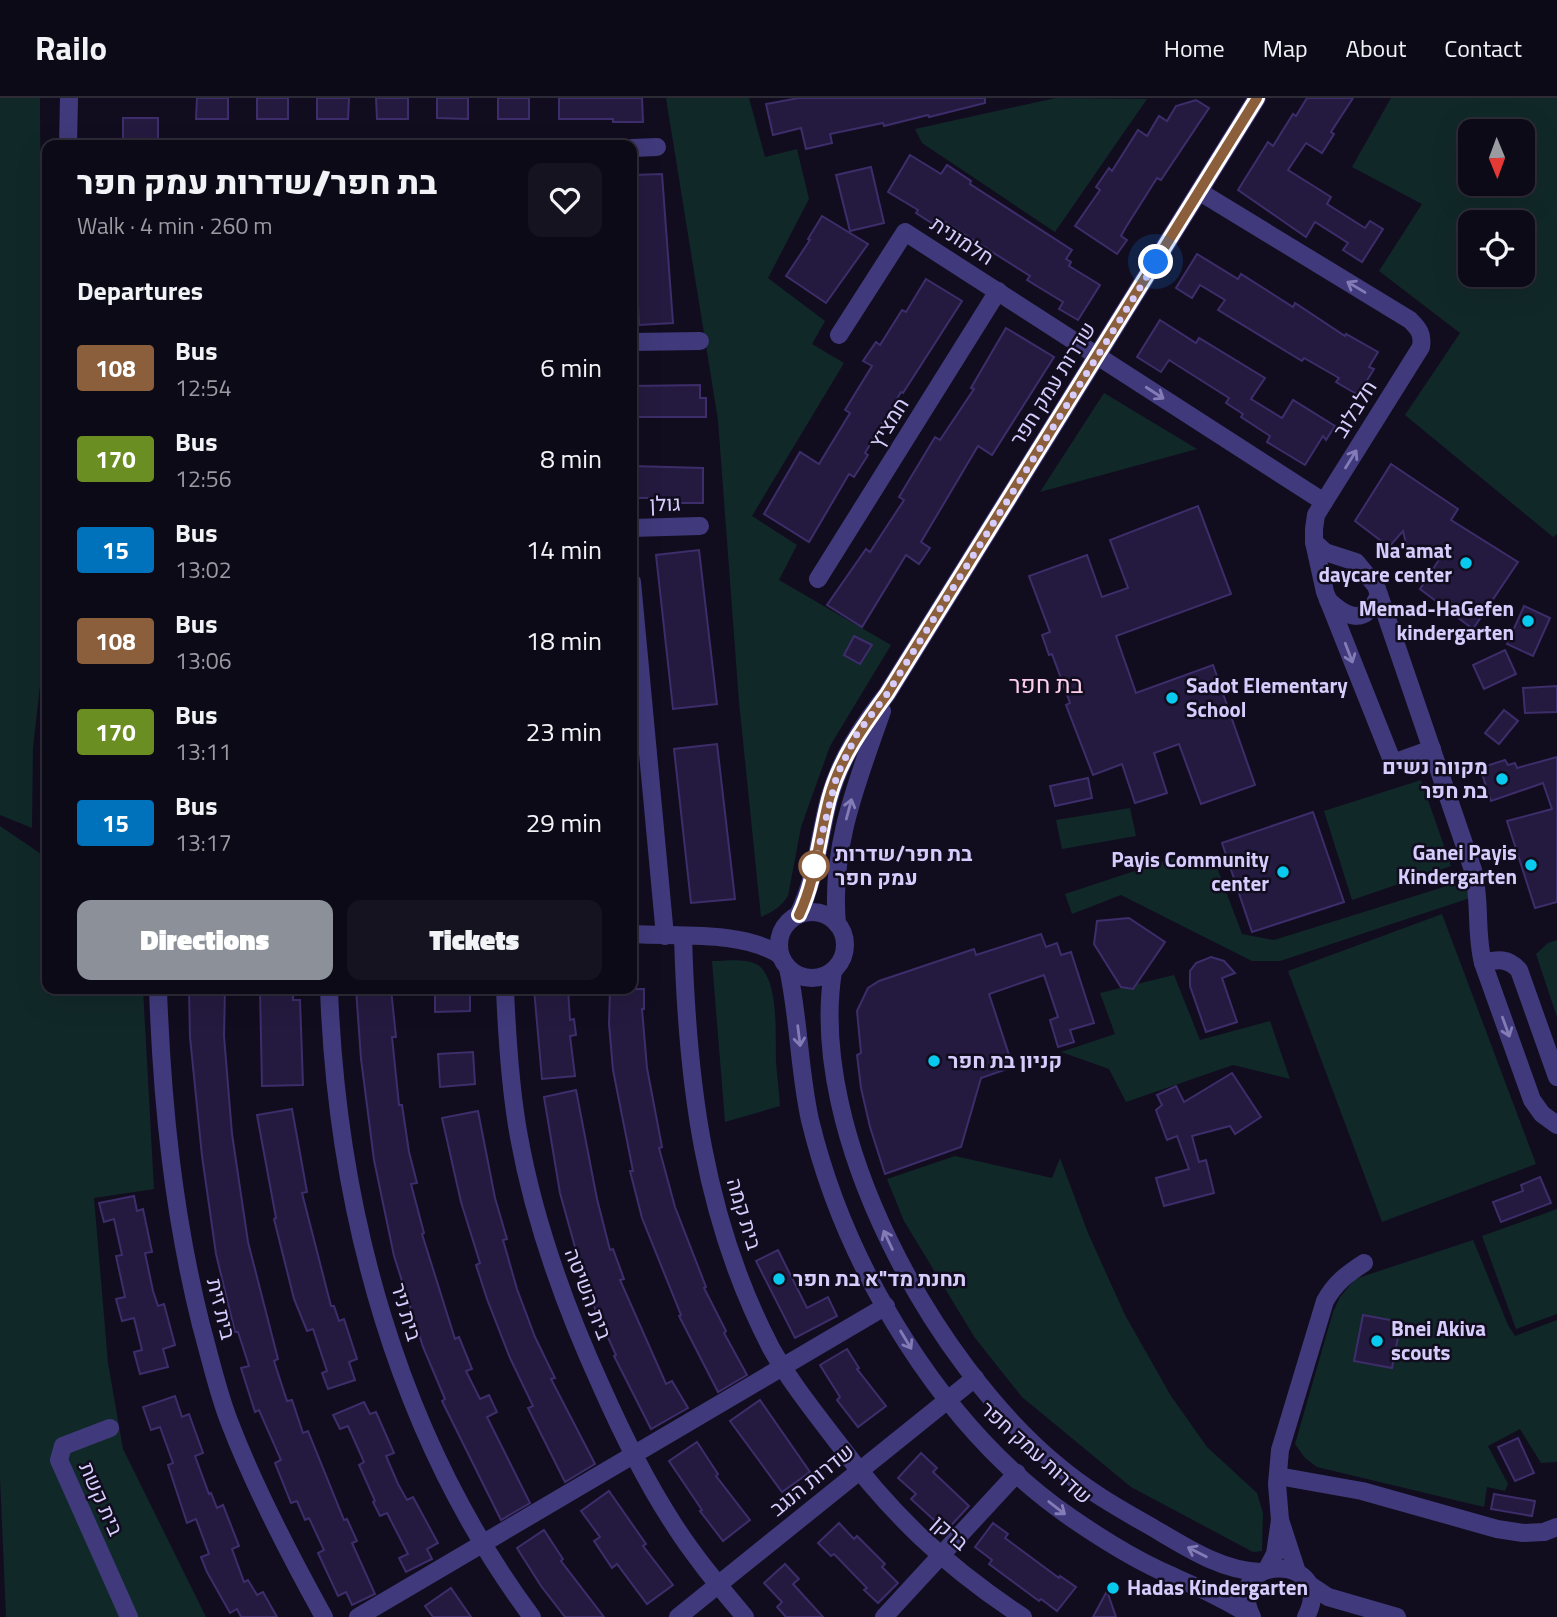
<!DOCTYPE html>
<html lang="en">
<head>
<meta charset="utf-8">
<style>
  body { margin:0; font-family:"Titillium Web",Heebo,sans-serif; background:#161320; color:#f1f3f6; height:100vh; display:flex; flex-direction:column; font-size:26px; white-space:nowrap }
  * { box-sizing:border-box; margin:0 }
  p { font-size:23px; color:#9a9aa1 }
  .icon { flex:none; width:38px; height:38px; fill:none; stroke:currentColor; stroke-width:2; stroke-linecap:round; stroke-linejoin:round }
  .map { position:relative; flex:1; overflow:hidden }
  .details { position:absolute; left:42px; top:42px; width:595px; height:854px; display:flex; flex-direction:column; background:#0d0a17; border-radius:14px; box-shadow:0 7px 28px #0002,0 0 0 2px #2d2b36 }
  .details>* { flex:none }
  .badge { padding:0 14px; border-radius:5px; font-size:24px; line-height:46px }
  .needle { width:46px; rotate:179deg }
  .buttons { position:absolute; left:1458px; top:21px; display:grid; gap:14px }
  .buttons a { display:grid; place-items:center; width:77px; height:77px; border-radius:14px; background:#0d0a17; box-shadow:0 7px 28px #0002,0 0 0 2px #2d2b36; font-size:35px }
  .you { position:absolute; width:35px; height:35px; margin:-18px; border:5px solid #fff; border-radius:50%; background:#1a73e8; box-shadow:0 0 0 10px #1a73e833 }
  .map>.badge { position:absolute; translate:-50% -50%; box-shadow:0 0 0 4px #fff }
  h2 { padding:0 35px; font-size:26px; line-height:63px }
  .round { display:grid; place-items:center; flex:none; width:74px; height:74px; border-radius:14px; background:#161320 }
  .head { display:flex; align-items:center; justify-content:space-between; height:119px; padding:0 35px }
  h1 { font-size:33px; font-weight:800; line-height:52px }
  .primary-button { display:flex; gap:14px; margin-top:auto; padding:14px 35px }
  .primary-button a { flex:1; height:80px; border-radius:14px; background:#8c9099; color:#fff; font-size:28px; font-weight:800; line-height:80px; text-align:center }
  .primary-button a+a { background:#161320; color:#f1f3f6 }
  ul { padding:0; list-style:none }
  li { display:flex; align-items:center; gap:21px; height:91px; padding:0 35px }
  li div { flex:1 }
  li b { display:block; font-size:26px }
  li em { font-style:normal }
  li .badge { min-width:77px; font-weight:700; text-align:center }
  header { display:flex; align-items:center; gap:42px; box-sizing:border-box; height:98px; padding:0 35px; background:#0d0a17; border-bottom:2px solid #2d2b36 }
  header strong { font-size:33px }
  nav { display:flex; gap:38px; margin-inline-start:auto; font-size:24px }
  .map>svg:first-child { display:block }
  .green { fill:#112829; fill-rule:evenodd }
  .building { fill:#241a3f; stroke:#3d2d6a; stroke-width:2 }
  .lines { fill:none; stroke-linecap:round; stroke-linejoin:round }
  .minor { stroke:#403a7c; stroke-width:18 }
  .oneway { stroke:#847cb6 }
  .line-casing { stroke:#fff; stroke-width:16 }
  .line { stroke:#8b5e3c; stroke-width:10 }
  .walk { stroke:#d6cdfd; stroke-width:7; stroke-dasharray:0 12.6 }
  .poi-dot { fill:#08c9ee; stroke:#110d1f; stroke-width:2.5 }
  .stop-dot { fill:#fff; stroke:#8b5e3c; stroke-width:3.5 }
  .labels { text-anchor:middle; stroke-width:5; stroke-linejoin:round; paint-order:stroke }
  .street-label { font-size:21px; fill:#d6cdfd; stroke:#110d1f }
  .poi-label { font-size:21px; font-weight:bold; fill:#d6cdfd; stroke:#110d1f; text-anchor:end }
  .stop-label { font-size:21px; font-weight:bold; fill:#d6cdfd; stroke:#110d1f; text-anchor:start }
  .quarter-label { font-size:24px; fill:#fdcfea; stroke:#110d1f }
</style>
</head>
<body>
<header>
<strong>Railo</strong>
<nav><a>Home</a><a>Map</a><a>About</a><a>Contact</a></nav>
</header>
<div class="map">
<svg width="1557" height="1519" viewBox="0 0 1557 1519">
  <rect width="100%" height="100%" fill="#110d1f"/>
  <g class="green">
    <path d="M0,0H40L43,561L33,650L32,730L0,717Z"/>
    <path d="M666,0H749L765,59L797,51L809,101L768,180L825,223L812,246L844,265L752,418L797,447L779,482L891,547L830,648L801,729L788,798C781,809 772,814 761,819L739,604L718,322Z"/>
    <path d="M1056,0L1147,1L1055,134L922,45L915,31Z"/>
    <path d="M1391,0H1557V436L1553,439L1405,317L1460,235L1379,173L1422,106L1352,69ZM1470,33H1522V86H1470ZM1470,124H1522V177H1470Z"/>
    <path d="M1104,295L1197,351L1040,394Z"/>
    <path d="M1421,682L1451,768L1352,802L1324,713Z"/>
    <path d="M1130,710L1136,738L1062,751L1056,722Z"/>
    <path d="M0,728L47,760V891H143L154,1091L94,1100L108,1265L123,1351L206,1519H6L0,1380Z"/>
    <path d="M1180,758L1215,764L1242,836L1274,842L1463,783L1470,800L1280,863H1252L1121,797L1072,816L1065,796Z"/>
    <path d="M1442,816L1536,1066L1382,1124L1288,873Z"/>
    <path d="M1557,842V919L1536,856L1548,845Z"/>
    <path d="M712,863C725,863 744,860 756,866C780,878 775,941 776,964C777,978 779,993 780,1008L725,1024Z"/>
    <path d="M1174,877L1200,942L1270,923L1290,981L1233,967L1126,1004L1109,971L1061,954L1115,936L1100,895Z"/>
    <path d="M955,1058L1052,1080L1060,1060L1088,1135L1125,1217L1171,1298L1207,1349L1257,1395L1263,1415L1262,1453L1253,1454L1131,1389L1022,1299L975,1240L904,1123L887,1081Z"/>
    <path d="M1557,1111V1216L1516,1231L1482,1138Z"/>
    <path d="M1473,1142L1508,1227L1515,1238L1557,1222V1364L1541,1365L1520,1331L1488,1348L1508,1386L1505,1393L1487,1389L1484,1409L1317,1369L1305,1360L1295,1346L1333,1214L1340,1199L1355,1181Z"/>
  </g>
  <g class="building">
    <path d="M197,0H228V21H196Z"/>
    <rect x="257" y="0" width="31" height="21"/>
    <path d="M317,0H349L348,21H317Z"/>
    <path d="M376,0H408V21H377Z"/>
    <path d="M437,0H468V21L437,20Z"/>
    <rect x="498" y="0" width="31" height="21"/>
    <path d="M559,0H642L643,24H613V21H559Z"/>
    <path d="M799,0H985V5L929,19L928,17L884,28L883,25L830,36L832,45L806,51L801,30L773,37L766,6Z"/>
    <path d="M1307,0H1353L1331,34L1334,36L1322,55L1306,45L1288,72L1331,99L1327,106L1365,130L1370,123L1383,131L1362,164L1343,152L1348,145L1315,124L1306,139L1238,92L1268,44L1273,48L1293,16L1296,18Z"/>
    <path d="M1196,2L1209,10L1161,82L1157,80L1126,129L1121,138L1127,142L1117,156L1075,128L1100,92L1096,89L1109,70L1112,73L1138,32L1147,38L1159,18L1167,23L1176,8Z"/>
    <rect x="123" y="20" width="35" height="27"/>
    <path d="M910,57L941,76L947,67L971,83L970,86L1072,152L1066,161L1071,164L1069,168L1100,187L1078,222L1059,211L1063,204L1027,182L1030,178L945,124L941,131L916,115L918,112L888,94Z"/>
    <path d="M871,69L884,125L850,133L836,77Z"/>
    <path d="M662,76L673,225L639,227L632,77Z"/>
    <path d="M822,118L868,146L826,205L786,178L810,142L808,141Z"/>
    <path d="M1197,156L1238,181L1241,176L1293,209L1295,205L1345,238L1346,236L1378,254L1369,269L1374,271L1358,297L1336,284L1339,280L1304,260L1302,263L1218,212L1225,202L1200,187L1192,200L1176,190Z"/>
    <path d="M926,181L962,203L903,295L901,294L865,355L868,357L854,379L849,376L809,444L764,416L800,354L819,366L850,315L845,312L872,268L863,263L876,244L880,247L902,212L906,214Z"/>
    <path d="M1160,222L1196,245L1199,240L1265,280L1251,301L1282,320L1293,302L1335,328L1326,342L1323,338L1305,367L1267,344L1270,338L1241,319L1243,316L1226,305L1229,300L1169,262L1161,274L1137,259Z"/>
    <path d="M1006,230L1054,259L992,357L978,348L921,444L930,450L919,466L906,457L862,529L827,507L866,451L870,454L904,402L899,399L935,339L940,342L974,291L971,290Z"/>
    <path d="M700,287V300H706V319H632V288Z"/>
    <path d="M1391,366L1458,411L1451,422L1518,464L1473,531L1420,491L1446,451L1408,454L1403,433L1389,449L1355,423Z"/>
    <path d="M632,368L703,370V405H665V400H632Z"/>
    <path d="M1198,408L1231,496L1116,538L1136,595L1213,567L1255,687L1201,706L1179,646L1154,655L1167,695L1135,705L1122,666L1093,677L1066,607L1070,605L1052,556L1049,557L1042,537L1050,534L1029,478L1087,457L1102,499L1128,490L1110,442Z"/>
    <path d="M699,452L717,606L673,611L656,457Z"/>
    <path d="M1524,508L1550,520L1533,558L1507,546Z"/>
    <path d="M854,538L872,547L860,566L844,557Z"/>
    <path d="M1505,552L1516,576L1484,591L1473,567Z"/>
    <path d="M1557,588V614L1525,615L1523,590Z"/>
    <path d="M1504,612L1518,623L1499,646L1485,635Z"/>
    <path d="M717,646L735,801L691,805L674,651Z"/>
    <path d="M1557,659V804L1535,810L1507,723L1552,711L1543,685L1491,703L1480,670L1505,662L1508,667L1515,665L1517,670Z"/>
    <path d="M1088,680L1092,700L1055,708L1050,688Z"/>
    <path d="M1313,714L1344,804L1252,834L1222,745Z"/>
    <path d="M1129,820L1165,844L1133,891L1121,889L1094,846L1097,823Z"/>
    <path d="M1041,836L1046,849L1057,845L1061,857L1071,854L1094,925L1070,932L1074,944L1058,949L1050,922L1058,919L1044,877L989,896L1013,969L981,980L961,1049L885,1076L870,1029L861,990L857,957L861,955L857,913L868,890L879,883L974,851L976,857Z"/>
    <path d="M1211,859L1224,863L1235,875L1222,880L1237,924L1206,934L1190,888V873L1196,865Z"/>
    <path d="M189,891H225L224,938L232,1036L248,1144L278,1261L274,1263L287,1303L292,1302L303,1335L308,1333L344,1422L347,1421L357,1443L352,1445L375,1496L352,1507L346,1494L338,1498L318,1455L324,1452L309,1420L305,1422L297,1403L291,1405L275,1365L281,1362L259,1312L255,1314L241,1270L249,1268L238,1234H235L216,1156L202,1058L190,939Z"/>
    <path d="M260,891H293V902H300L303,987L262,988Z"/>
    <path d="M356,891H391L396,939H392L399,1007H402L409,1054L417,1085L411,1086L424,1135L422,1136L455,1241L459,1239L472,1271L466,1273L480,1301L489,1297L497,1314L487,1319L530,1405L501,1422L442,1303L445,1301L423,1249L394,1158L374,1062L361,961Z"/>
    <path d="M435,891H470V913L435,914Z"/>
    <path d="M534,891H568L570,922L574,921L576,937L570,938L575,978L542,981Z"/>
    <path d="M610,891H644V911H642L647,970L662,1049L659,1050L675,1109L706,1189L704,1190L726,1233L724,1235L747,1277L718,1294L679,1218L681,1217L642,1120L630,1073H633L613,972L609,926Z"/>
    <path d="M473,954L475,986L440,989L438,956Z"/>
    <path d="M1232,975L1261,1019L1235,1036L1230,1028L1192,1038L1199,1064L1206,1062L1214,1095L1164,1108L1156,1080L1189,1071L1177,1038L1167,1042L1156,1012L1162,1007L1157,997L1176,988L1184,1004Z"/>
    <path d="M576,992L597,1101L610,1152L613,1151L624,1181L620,1182L666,1286L672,1283L688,1310L651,1331L614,1258L616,1257L595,1211L578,1160L560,1095L544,999Z"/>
    <path d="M292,1011L307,1094L302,1095L331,1208H334L339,1223L344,1221L357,1261L349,1264L355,1282L328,1291L322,1275L327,1273L313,1231L307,1233L294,1201L274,1121L276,1120L257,1017Z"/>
    <path d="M478,1013L495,1100L507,1141L503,1142L517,1191L535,1239L555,1280L551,1281L595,1366L565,1384L528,1310L533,1308L510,1260L487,1201L476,1167L480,1165L461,1104L442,1020Z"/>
    <path d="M1540,1079L1551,1105L1501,1124L1493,1104L1523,1093L1521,1087Z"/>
    <path d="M134,1098L137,1113L143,1111L152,1154L145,1155L153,1193L158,1208L164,1206L175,1247L163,1251L168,1269L140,1276L134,1254L142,1252L134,1220L122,1223L116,1201L125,1199L116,1158L122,1157L114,1121L104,1124L99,1105Z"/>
    <path d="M778,1152L807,1210L828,1199L837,1218L795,1240L756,1163Z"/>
    <path d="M1363,1217L1401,1224L1392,1270L1354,1263Z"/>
    <path d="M847,1251L859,1270L857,1271L886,1308L858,1329L837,1302L840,1299L820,1267Z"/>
    <path d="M175,1298L182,1319L189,1316L203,1355L195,1358L209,1396L211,1395L217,1410L223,1407L239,1448L232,1451L244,1484L248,1482L257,1497L263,1494L277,1519H241L237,1511L230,1515L207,1474L201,1459L209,1456L196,1421L187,1425L168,1367L173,1365L160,1329L151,1332L143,1309Z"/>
    <path d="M760,1302L810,1374L782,1394L730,1323Z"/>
    <path d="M364,1304L370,1316L376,1314L394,1355L386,1358L398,1386L407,1402L413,1399L438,1445L427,1451L432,1461L406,1474L399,1460L408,1456L387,1415L380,1418L373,1404L375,1403L359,1367L364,1364L348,1328L340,1331L333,1317Z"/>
    <path d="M1518,1340L1534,1375L1515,1383L1498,1349Z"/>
    <path d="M697,1344L718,1376L716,1378L750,1422L723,1443L700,1413L702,1412L669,1363Z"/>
    <path d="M921,1355L937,1370L933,1374L969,1408L946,1433L911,1401L916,1396L898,1380Z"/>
    <path d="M609,1393L646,1446L643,1448L673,1487L647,1506L617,1466L612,1470L594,1443L600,1439L581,1413Z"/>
    <path d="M1494,1396L1535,1403L1532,1418L1491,1411Z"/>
    <path d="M839,1425L854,1441L857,1438L885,1466L882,1469L898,1485L878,1505L864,1492L867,1490L834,1456L831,1458L818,1445Z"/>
    <path d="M993,1425L1008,1436L1005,1440L1059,1480L1060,1478L1076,1489L1057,1513L1041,1501L1039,1503L989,1466L992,1462L975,1449Z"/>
    <path d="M544,1432L563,1461L561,1463L604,1519H565L541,1488L517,1450Z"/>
    <path d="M785,1466L799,1481L793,1486L823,1519H786L777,1509L782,1504L764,1485Z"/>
    <path d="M451,1490L471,1519H433L425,1508Z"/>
    <path d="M1107,1493L1116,1519H1093Z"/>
  </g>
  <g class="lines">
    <g class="minor">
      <path d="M68,47L69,0"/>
      <path d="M632,50L657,49"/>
      <path d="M839,237L905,134L1324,404L1421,249C1423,236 1419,231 1410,222L1200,94"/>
      <path d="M632,244L700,243"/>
      <path d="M1324,404L1316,417L1314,431V444L1325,494L1393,665L1432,651"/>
      <path d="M632,430L700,428"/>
      <path d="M1314,444L1325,454L1356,464L1376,488L1473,772C1481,803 1475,833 1483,865L1532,1002L1542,1016L1557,1027"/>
      <path d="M818,481L998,193"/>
      <path d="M632,484L665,838"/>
      <path d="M1328,502C1349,522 1366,526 1379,497"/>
      <circle cx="812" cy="847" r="33"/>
      <path d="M798,817C816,781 819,739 829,701C840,661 862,628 887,596L1257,0"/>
      <path d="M837,826C830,749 857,685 882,613"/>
      <path d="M632,836C678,839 741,832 780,857"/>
      <path d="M683,838C687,983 703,1119 771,1250C789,1282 813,1312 835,1341C890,1415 945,1468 1023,1519"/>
      <path d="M1483,865C1498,861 1508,860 1519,872L1557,979"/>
      <path d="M788,870C799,920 799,973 810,1022C846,1171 943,1331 1070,1419C1099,1439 1129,1458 1161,1473C1192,1487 1222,1499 1251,1518"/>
      <path d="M833,873C807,1036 934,1265 1057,1367C1085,1391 1118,1410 1150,1428C1184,1448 1221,1473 1261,1474"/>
      <path d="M158,891C162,1005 173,1115 201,1227C210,1259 217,1292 229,1323C255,1391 289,1456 324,1519"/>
      <path d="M329,891C337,1113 398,1339 532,1519"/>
      <path d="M505,891C507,940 510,990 519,1039C535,1127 565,1209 602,1290C622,1335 644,1380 671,1422C692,1456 719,1488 745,1519"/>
      <path d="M110,1330L63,1348L59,1362L129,1519"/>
      <path d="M1278,1378L1362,1393L1497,1431L1523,1435L1544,1434L1557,1429"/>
      <path d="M1280,1422L1277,1386L1280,1352L1325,1203C1335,1185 1347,1176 1364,1165"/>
      <path d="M1267,1471L1275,1456L1280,1422L1297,1474"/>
      <path d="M1307,1485L1328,1499L1397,1519"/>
      <path d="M358,1519L886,1208"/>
      <path d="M678,1519L975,1280"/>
      <path d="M884,1519L1017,1375"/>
      <path d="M1252,1519C1220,1454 1339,1455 1306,1519"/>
    </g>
  </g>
  <defs><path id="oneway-shaft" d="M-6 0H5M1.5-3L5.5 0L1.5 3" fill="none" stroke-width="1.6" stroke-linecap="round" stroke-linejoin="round" transform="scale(1.75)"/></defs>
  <g class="oneway">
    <use href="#oneway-shaft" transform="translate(1356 189) rotate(-149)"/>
    <use href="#oneway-shaft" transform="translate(1155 295) rotate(33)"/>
    <use href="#oneway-shaft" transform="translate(1351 361) rotate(-58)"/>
    <use href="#oneway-shaft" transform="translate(1349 555) rotate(69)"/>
    <use href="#oneway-shaft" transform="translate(849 711) rotate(-75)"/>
    <use href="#oneway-shaft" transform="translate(1506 929) rotate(70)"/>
    <use href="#oneway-shaft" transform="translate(799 938) rotate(83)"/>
    <use href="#oneway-shaft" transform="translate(888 1142) rotate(-115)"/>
    <use href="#oneway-shaft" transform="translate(906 1242) rotate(59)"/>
    <use href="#oneway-shaft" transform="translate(1057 1410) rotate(38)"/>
    <use href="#oneway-shaft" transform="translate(1197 1454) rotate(-153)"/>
  </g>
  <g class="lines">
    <g class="line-casing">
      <path id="line" d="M799,817C816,781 819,739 829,701C840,660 863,629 887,596L1257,0"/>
    </g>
    <use href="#line" class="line"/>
    <path class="walk" d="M814,768L837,677L857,636L887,596L1156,164"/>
  </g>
  <g class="poi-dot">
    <circle cx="1466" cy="465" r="7"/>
    <circle cx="1528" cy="523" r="7"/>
    <circle cx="1172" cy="600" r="7"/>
    <circle cx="1502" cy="681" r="7"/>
    <circle cx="1531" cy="767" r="7"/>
    <circle cx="1283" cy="774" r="7"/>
    <circle cx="934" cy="963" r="7"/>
    <circle cx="779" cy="1181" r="7"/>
    <circle cx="1377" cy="1243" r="7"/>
    <circle cx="1113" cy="1490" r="7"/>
  </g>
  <circle class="stop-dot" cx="814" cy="768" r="14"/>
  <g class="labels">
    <g class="street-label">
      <text transform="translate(962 143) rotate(33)" y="7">חלמונית</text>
      <text transform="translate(1053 286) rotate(-58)" y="7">שדרות עמק חפר</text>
      <text transform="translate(1355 311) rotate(-58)" y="7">חלבלוב</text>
      <text transform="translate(889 325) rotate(-58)" y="7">חמציץ</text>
      <text transform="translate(665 406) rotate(-2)" y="7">גולן</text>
      <text transform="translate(744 1116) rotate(73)" y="7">בית קמה</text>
      <text transform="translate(588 1196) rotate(69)" y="7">בית השיטה</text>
      <text transform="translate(221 1211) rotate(76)" y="7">בית זית</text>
      <text transform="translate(406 1214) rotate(73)" y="7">בית ניר</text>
      <text transform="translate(1036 1355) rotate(42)" y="7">שדרות עמק חפר</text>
      <text transform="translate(812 1382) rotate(-39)" y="7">שדרות הנגב</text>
      <text transform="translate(101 1401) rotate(66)" y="7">בית קשת</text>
      <text transform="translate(950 1435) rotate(41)" y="7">ברקן</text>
    </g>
    <g class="poi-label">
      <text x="1452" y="460">Na'amat<tspan x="1452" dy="24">daycare center</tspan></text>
      <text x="1514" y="518">Memad-HaGefen<tspan x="1514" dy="24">kindergarten</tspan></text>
      <text x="1186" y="595" text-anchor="start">Sadot Elementary<tspan x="1186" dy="24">School</tspan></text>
      <text x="1488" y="676">מקווה נשים<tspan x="1488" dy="24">בת חפר</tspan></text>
      <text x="1517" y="762">Ganei Payis<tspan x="1517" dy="24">Kindergarten</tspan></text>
      <text x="1269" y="769">Payis Community<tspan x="1269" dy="24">center</tspan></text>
      <text x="948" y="970" text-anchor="start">קניון בת חפר</text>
      <text x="793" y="1188" text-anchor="start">תחנת מד"א בת חפר</text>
      <text x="1391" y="1238" text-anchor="start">Bnei Akiva<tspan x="1391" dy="24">scouts</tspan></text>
      <text x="1127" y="1497" text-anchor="start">Hadas Kindergarten</text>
    </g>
    <g class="stop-label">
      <text x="835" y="763">בת חפר/שדרות<tspan x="835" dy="24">עמק חפר</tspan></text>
    </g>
    <g class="quarter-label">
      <text x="1046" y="595">בת חפר</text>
    </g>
  </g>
</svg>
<div class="buttons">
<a><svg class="needle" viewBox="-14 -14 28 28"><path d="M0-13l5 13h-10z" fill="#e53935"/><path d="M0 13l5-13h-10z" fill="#9a9aa1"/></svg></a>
<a><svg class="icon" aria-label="locate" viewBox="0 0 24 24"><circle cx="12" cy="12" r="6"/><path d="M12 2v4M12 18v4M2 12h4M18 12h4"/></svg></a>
</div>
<div class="you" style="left:1156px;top:164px"></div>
<section class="details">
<div class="head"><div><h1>בת חפר/שדרות עמק חפר</h1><p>Walk · 4 min · 260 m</p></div><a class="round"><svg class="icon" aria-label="heart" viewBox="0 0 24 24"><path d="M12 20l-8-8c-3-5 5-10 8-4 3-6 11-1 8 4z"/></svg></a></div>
<h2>Departures</h2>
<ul>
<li><span class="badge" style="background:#8b5e3c;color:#fff">108</span><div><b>Bus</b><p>12:54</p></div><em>6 min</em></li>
<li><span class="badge" style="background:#6b8e23;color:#fff">170</span><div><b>Bus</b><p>12:56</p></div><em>8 min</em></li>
<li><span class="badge" style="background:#0072bc;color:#fff">15</span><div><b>Bus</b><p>13:02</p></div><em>14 min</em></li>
<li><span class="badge" style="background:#8b5e3c;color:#fff">108</span><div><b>Bus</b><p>13:06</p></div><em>18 min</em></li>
<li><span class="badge" style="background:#6b8e23;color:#fff">170</span><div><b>Bus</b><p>13:11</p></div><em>23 min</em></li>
<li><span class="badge" style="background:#0072bc;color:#fff">15</span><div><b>Bus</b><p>13:17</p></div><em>29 min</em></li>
</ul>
<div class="primary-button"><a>Directions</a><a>Tickets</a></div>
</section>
</div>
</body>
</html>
